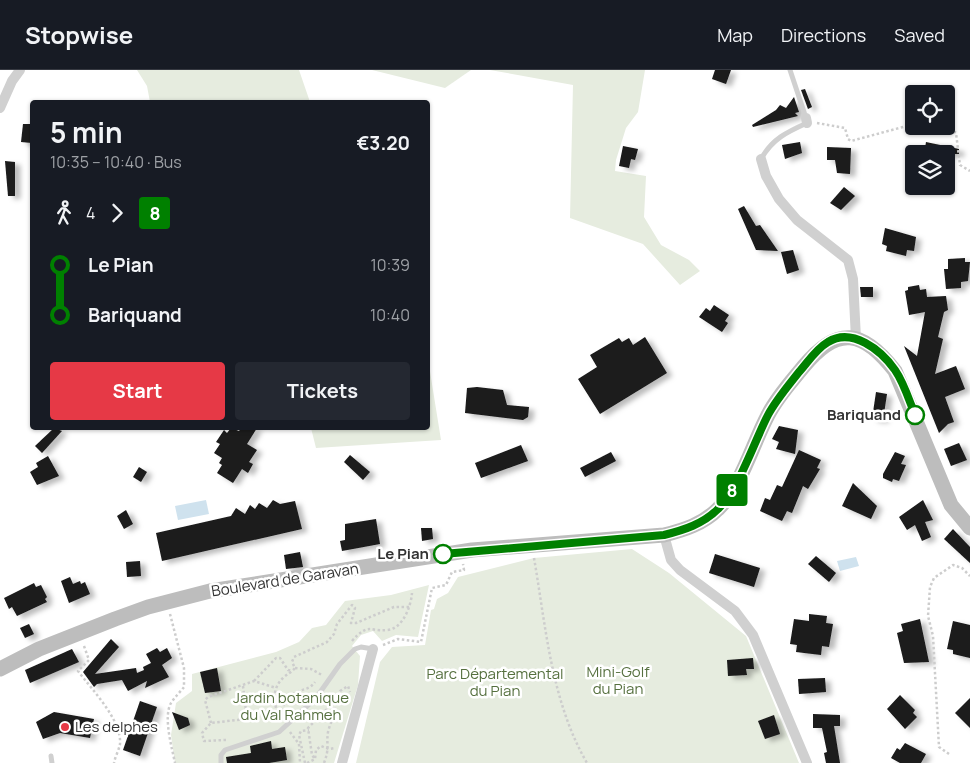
<!DOCTYPE html>
<html lang="en">
<head>
<meta charset="utf-8">
<style>
  body { margin:0; font-family:Manrope,sans-serif; background:#242831; color:#f1f3f6; height:100vh; display:flex; flex-direction:column; font-size:19px; white-space:nowrap }
  * { box-sizing:border-box; margin:0 }
  p { font-size:16px; color:#9ea1a6 }
  .icon { flex:none; width:28px; height:28px; fill:none; stroke:currentColor; stroke-width:2; stroke-linecap:round; stroke-linejoin:round }
  .map { position:relative; flex:1; overflow:hidden }
  .drawer { position:absolute; left:30px; top:30px; width:400px; height:330px; display:flex; flex-direction:column; background:#171b24; border-radius:5px; box-shadow:0 1px 4px #0004 }
  .drawer>* { flex:none }
  .badge { padding:0 10px; border-radius:4px; font-size:18px; line-height:32px }
  .controls { position:absolute; left:905px; top:15px; display:grid; gap:10px }
  .controls a { display:grid; place-items:center; width:50px; height:50px; border-radius:5px; background:#171b24; box-shadow:0 1px 4px #0004; font-size:25px }
  .map>.badge { position:absolute; translate:-50% -50%; box-shadow:0 0 0 2px #fff }
  .legs { display:flex; align-items:center; gap:8px; height:55px; padding:0 20px; font-size:16px }
  .legs p { margin-inline-start:auto }
  .head { display:flex; align-items:center; justify-content:space-between; height:85px; padding:0 20px }
  h1 { font-size:28px; font-weight:700; line-height:38px }
  .cta { display:flex; gap:10px; margin-top:auto; padding:10px 20px }
  .cta a { flex:1; height:58px; border-radius:5px; background:#e63946; color:#fff; font-size:20px; font-weight:700; line-height:58px; text-align:center }
  .cta a+a { background:#242831; color:#f1f3f6 }
  ul { padding:0 20px; list-style:none }
  li { display:flex; align-items:center; gap:18px; height:50px; font-size:19px }
  li i { display:grid; place-items:center; width:8px; height:100%; margin:0 6px; background:currentColor }
  li i::after { content:''; width:12px; height:12px; margin:-6px; border:4px solid; border-radius:50%; background:#171b24 }
  li p { margin-inline-start:auto }
  li:first-child i { background:linear-gradient(#0000 50%,currentColor 0) }
  li:last-child i { background:linear-gradient(currentColor 50%,#0000 0) }
  header { display:flex; align-items:center; gap:30px; box-sizing:border-box; height:70px; padding:0 25px; background:#171b24; border-bottom:1px solid #363941 }
  header strong { font-size:24px }
  nav { display:flex; gap:28px; margin-inline-start:auto; font-size:18px }
  .map>svg:first-child { display:block }
  .green { fill:#e6ecdf }
  .water { fill:#cfe2ee }
  .building { fill:#1a1a1a; filter:url(#shadow) }
  .lines { fill:none; stroke-linecap:round; stroke-linejoin:round }
  .path { stroke:#cdcdcd; stroke-width:2.5; stroke-dasharray:2.5 2.5; stroke-linecap:butt }
  .lane { stroke:#d0d0d0; stroke-width:5 }
  .street { stroke:#d0d0d0; stroke-width:10 }
  .secondary { stroke:#bdbdbd; stroke-width:15 }
  .line-1-casing { stroke:#fff; stroke-width:11 }
  .line-1 { stroke:#008000; stroke-width:8 }
  .stop-1-dot { fill:#fff; stroke:#008000; stroke-width:2.5 }
  .poi-dot { fill:#e63946; stroke:#fff; stroke-width:2 }
  .labels { text-anchor:middle; stroke-width:5; stroke-linejoin:round; paint-order:stroke }
  .stop-label { font-size:15px; font-weight:bold; fill:#333; stroke:#fff; text-anchor:end }
  .street-label { font-size:15px; fill:#333; stroke:#fff }
  .park-label { font-size:15px; fill:#56703f; stroke:#fff }
  .poi-label { font-size:15px; fill:#333; stroke:#fff; text-anchor:start }
</style>
</head>
<body>
<header>
<strong>Stopwise</strong>
<nav><a>Map</a><a>Directions</a><a>Saved</a></nav>
</header>
<div class="map">
<svg width="970" height="693" viewBox="0 0 970 693">
  <defs>
    <filter id="shadow"><feDropShadow dx="5.5" dy="3" stdDeviation="2.5" flood-color="#0004"/></filter>
  </defs>
  <rect width="100%" height="100%" fill="#fff"/>
  <g class="green">
    <path d="M137,0H299L310,32H150L147,16Z"/>
    <path d="M372,0H471L445,18Z"/>
    <path d="M490,0H645L638,42L626,58L616,90L615,101L646,106L644,147L661,175L689,190L700,201L680,215L643,174L570,148L573,15Z"/>
    <path d="M428,289L441,370L316,378L311,358H428Z"/>
    <path d="M632,479L669,503L746,566L799,693H356L380,592L392,577L425,575L431,540L434,539L437,529L448,523L458,507L534,488Z"/>
    <path d="M429,515L418,567L396,565L382,571L373,561L361,565L352,576L360,586L358,615L334,693H175L171,665L176,633L192,621V604L276,582L299,572L312,558L326,555L345,531L391,525Z"/>
  </g>
  <g class="water">
    <path d="M206,430L209,444L178,450L175,436Z"/>
    <path d="M856,487L859,496L840,501L837,491Z"/>
  </g>
  <g class="building">
    <path d="M715,0H731L726,14L712,9Z"/>
    <path d="M805,19L812,37L808,39L801,20Z"/>
    <path d="M794,27L799,42L795,43L798,46L753,57L752,55L776,40L780,35L786,38Z"/>
    <path d="M23,54H32V73L21,72Z"/>
    <path d="M800,72L802,83L785,89L782,75Z"/>
    <path d="M926,72L959,79V84H924Z"/>
    <path d="M623,76L638,79L635,90L631,89L629,98L619,96Z"/>
    <path d="M827,77L851,78L850,104L837,103L835,90H827Z"/>
    <path d="M5,91L15,92V126H8Z"/>
    <path d="M844,117L855,126L841,140L830,133Z"/>
    <path d="M744,136L756,156L760,155L778,181L756,180L738,139Z"/>
    <path d="M885,158L916,167L914,181L907,180L906,186L886,181L887,176L882,174Z"/>
    <path d="M793,180L799,200L787,204L781,182Z"/>
    <path d="M965,188V192H970L968,211L961,212V218L946,219L944,199H948V189Z"/>
    <path d="M919,215L920,220L926,219L927,227L946,226L948,240L944,242L938,267L943,269L935,304L956,296L965,319L945,327L954,352L948,354L939,363L904,276L917,286L925,242L909,245L905,221L908,220V217Z"/>
    <path d="M860,217H873V227H861Z"/>
    <path d="M714,235L729,245L725,251L728,253L722,262L699,247L706,238L710,241Z"/>
    <path d="M645,267L667,303L600,344L578,309L597,297L590,285L619,268L622,272L629,268L633,275Z"/>
    <path d="M477,317L503,320L507,335L529,337L528,347L523,350L465,343L467,318Z"/>
    <path d="M876,322L887,324L883,350L872,349Z"/>
    <path d="M779,356L798,360L795,384L776,379L779,372L772,369Z"/>
    <path d="M54,358L62,361L42,383L35,376Z"/>
    <path d="M231,358L239,361L241,358H257L247,374L257,380L249,392L253,394L248,403L242,399L233,413L217,403L222,395L219,393L222,388L214,383L220,374L216,372L224,360L227,363Z"/>
    <path d="M959,373L967,390L951,396L944,379Z"/>
    <path d="M521,375L528,391L481,408L475,393Z"/>
    <path d="M799,380L821,390L817,398L820,399L808,419L803,416L792,443L787,441L782,451L760,441L765,428L770,430L777,415L782,417Z"/>
    <path d="M611,382L616,391L585,407L580,398Z"/>
    <path d="M895,382L905,386L901,394L906,395L899,411L893,409L892,412L883,408V404Z"/>
    <path d="M350,385L370,402L363,410L344,392Z"/>
    <path d="M48,386L59,406L37,415L30,402L38,397L36,393Z"/>
    <path d="M139,397L147,402L141,412L133,407Z"/>
    <path d="M853,413L877,436L871,449L842,436Z"/>
    <path d="M273,430L280,434L295,431L302,459L162,491L156,463L231,446L236,438L245,444L250,435L255,439L259,433L267,438Z"/>
    <path d="M923,430L933,450L925,452L931,467L922,471L915,455L907,460L899,447Z"/>
    <path d="M126,440L133,454L124,459L117,446Z"/>
    <path d="M376,449L380,474L342,481L340,471L345,470V454Z"/>
    <path d="M421,458H432L433,469L422,471Z"/>
    <path d="M953,459L970,477V493L944,469Z"/>
    <path d="M300,482L303,497L286,499L284,485Z"/>
    <path d="M715,484L760,498L754,517L709,503Z"/>
    <path d="M816,486L836,503L829,512L808,494Z"/>
    <path d="M140,491L141,506L127,507L126,492Z"/>
    <path d="M70,507L73,514L80,511L81,514L85,512L90,524L69,533L61,511Z"/>
    <path d="M34,513L36,517L41,515L47,527L45,529L47,532L17,546L12,537L9,539L4,528Z"/>
    <path d="M809,544L827,546L826,553L833,554L829,577L822,576L821,585L796,582L797,575L790,574L794,549L809,551Z"/>
    <path d="M920,549L929,592L904,593L897,563L903,561L901,554Z"/>
    <path d="M953,551L970,555V588L953,584V580L947,579Z"/>
    <path d="M29,554L34,564L25,568L20,558Z"/>
    <path d="M111,569L119,577L95,604L136,598L137,603L144,600L143,597L151,593L146,584L157,578L160,582L167,578L172,588L162,595L169,607L145,618L147,611L128,621L122,610L97,614L94,617L83,602Z"/>
    <path d="M72,579L79,592L30,613L25,600Z"/>
    <path d="M753,588L754,599H746L747,605L728,606L727,590Z"/>
    <path d="M217,598L221,621L205,623L200,602Z"/>
    <path d="M825,608L826,622L799,624L798,609Z"/>
    <path d="M900,625L915,640L913,643L917,647L905,659L887,639Z"/>
    <path d="M970,628V658L955,643Z"/>
    <path d="M140,631L157,637L140,686L123,680Z"/>
    <path d="M54,642L94,649L90,668L60,663L43,669L36,652Z"/>
    <path d="M172,642L188,648L190,655L179,660Z"/>
    <path d="M813,644L840,645V656H834L840,693H826L824,683L827,682L822,658H813Z"/>
    <path d="M774,645L780,664L765,669L758,651Z"/>
    <path d="M271,671L272,679L285,677L287,690L269,693H227L226,687L251,683L250,676Z"/>
    <path d="M905,673L926,684L921,693H900L891,688L897,678L900,680Z"/>
  </g>
  <g class="lines">
    <g class="path">
      <path d="M817,53L845,58L848,69L851,71L914,54"/>
      <path d="M946,55L956,63L960,95L970,101"/>
      <path d="M534,488C546,557 551,631 587,693"/>
      <path d="M170,544L184,598V617C180,622 175,627 171,633C163,647 172,678 175,693"/>
      <path d="M352,571C369,552 369,562 387,560C403,559 411,536 412,523"/>
      <path d="M383,575L398,569L421,572L432,518L446,515L452,502L464,500L463,494"/>
      <path d="M84,576L89,590L78,601C92,620 122,650 120,674C119,680 115,687 114,693"/>
      <path d="M295,598L311,599L322,605"/>
      <path d="M254,611L276,588H280L288,600L292,601"/>
      <path d="M243,616L247,649"/>
      <path d="M334,632L308,658L312,685L315,689L316,680L321,676L329,679L335,678"/>
      <path d="M279,645C283,636 287,626 297,622C305,618 309,620 315,612"/>
      <path d="M211,653L205,630L208,627L254,611L276,618"/>
      <path d="M290,662L299,674L300,693"/>
      <path d="M226,670L204,671L202,663L211,653L279,645C273,634 272,618 283,608C287,604 292,602 295,598L292,592L294,587L327,572L334,564L337,554L352,535L355,538L351,553H356L394,537H410"/>
      <path d="M949,684L939,677L933,566L928,546L930,517L934,508L953,495L962,498L970,506"/>
      <path d="M305,693L299,665L301,661L309,660"/>
      <path d="M307,693L315,689"/>
      <path d="M324,693C330,677 326,676 328,662C331,649 336,648 334,632L340,621L348,616L350,622"/>
    </g>
    <g class="lane">
      <path d="M790,0L806,48"/>
      <path d="M761,89C772,69 787,62 807,53"/>
      <path d="M51,686L52,693"/>
      <path d="M221,693V685L225,680L279,662L316,628L340,594L355,579L361,577L373,579"/>
    </g>
    <g class="street">
      <path d="M0,38L12,11L20,0"/>
      <path d="M806,48L807,53"/>
      <path d="M761,89L766,106L779,129L797,150L848,190L853,209L856,269"/>
      <path d="M664,465L671,490L680,500L735,541L753,565L807,693"/>
      <path d="M342,693L373,579"/>
    </g>
    <path class="secondary" d="M0,599L39,579L115,549L148,537L210,521L472,480L664,465C684,460 703,454 718,439C741,417 753,373 768,345C777,327 791,312 804,296C838,255 863,260 895,301L951,435L970,458"/>
  </g>
  <g class="lines">
    <g class="line-1-casing">
      <path id="line-1" d="M443,484L664,465C684,460 703,454 718,439C739,419 754,372 768,345C776,330 788,316 799,302C808,292 816,279 828,272C852,257 881,280 895,300C904,313 909,330 915,345"/>
    </g>
    <use href="#line-1" class="line-1"/>
  </g>
  <g class="stop-1-dot">
    <circle cx="915" cy="345" r="9"/>
    <circle cx="443" cy="484" r="9"/>
  </g>
  <circle class="poi-dot" cx="65" cy="657" r="5"/>
  <g class="labels">
    <g class="stop-label">
      <text x="901" y="350">Bariquand</text>
      <text x="429" y="489">Le Pian</text>
    </g>
    <g class="street-label">
      <text transform="translate(285 510) rotate(-9)" y="5">Boulevard de Garavan</text>
    </g>
    <g class="park-label">
      <text x="618" y="607">Mini-Golf<tspan x="618" dy="17">du Pian</tspan></text>
      <text x="495" y="609">Parc Départemental<tspan x="495" dy="17">du Pian</tspan></text>
      <text x="291" y="633">Jardin botanique<tspan x="291" dy="17">du Val Rahmeh</tspan></text>
    </g>
    <g class="poi-label">
      <text x="75" y="662">Les delphes</text>
    </g>
  </g>
</svg>
<div class="controls">
<a><svg class="icon" aria-label="locate" viewBox="0 0 24 24"><circle cx="12" cy="12" r="6"/><path d="M12 2v4M12 18v4M2 12h4M18 12h4"/></svg></a>
<a><svg class="icon" aria-label="layers" viewBox="0 0 24 24"><path d="M12 4l9 5-9 5-9-5zM3 14l9 5 9-5"/></svg></a>
</div>
<b class="badge" style="left:732px;top:420px;background:#008000;color:#fff">8</b>
<section class="drawer">
<div class="head"><div><h1>5 min</h1><p>10:35 – 10:40 · Bus</p></div><b>€3.20</b></div>
<div class="legs"><svg class="icon" aria-label="walk" viewBox="0 0 24 24"><circle cx="13" cy="4" r="2"/><path d="M13 8l-2 6 4 7M11 14l-3 7M7 12l3-4h3l4 4"/></svg>4<svg class="icon" aria-label="forward" viewBox="0 0 24 24"><path d="M9 5l7 7-7 7"/></svg><b class="badge" style="background:#008000;color:#fff">8</b></div>
<ul>
<li><i style="color:#008000"></i><b>Le Pian</b><p>10:39</p></li>
<li><i style="color:#008000"></i><b>Bariquand</b><p>10:40</p></li>
</ul>
<div class="cta"><a>Start</a><a>Tickets</a></div>
</section>
</div>
</body>
</html>
